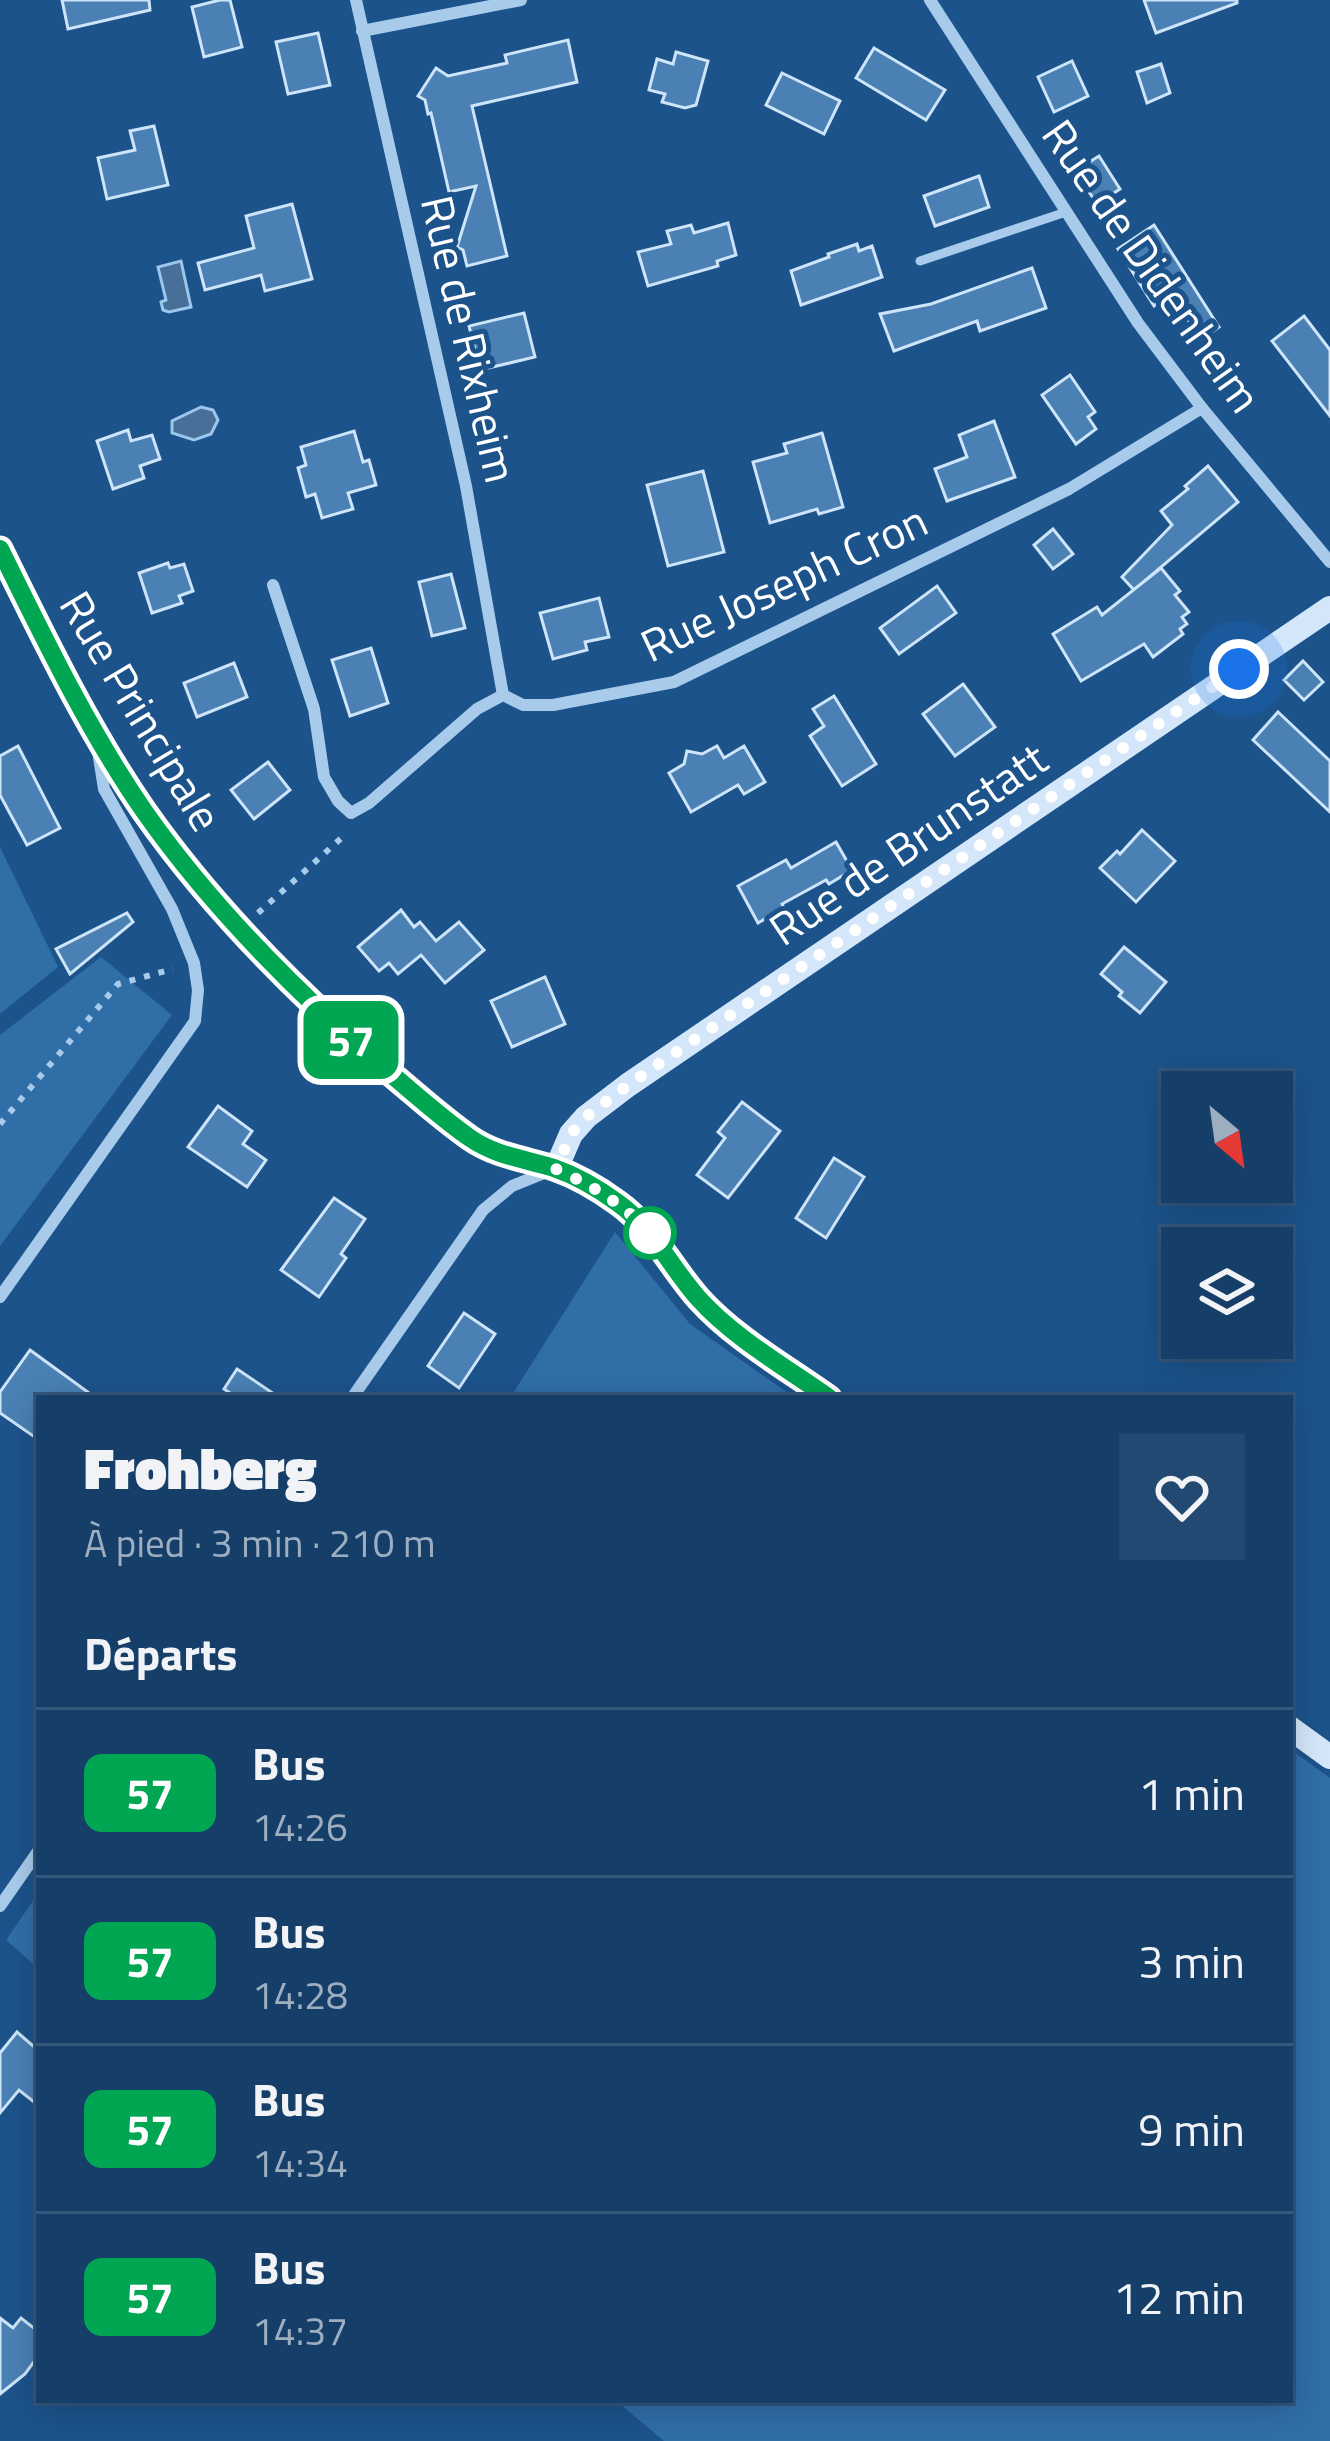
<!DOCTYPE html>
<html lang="fr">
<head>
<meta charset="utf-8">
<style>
  body { margin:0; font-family:"Titillium Web",sans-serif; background:#224971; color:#f1f3f6; height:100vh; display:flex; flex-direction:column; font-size:45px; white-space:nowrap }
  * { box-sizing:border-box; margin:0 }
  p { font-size:39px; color:#9daec0 }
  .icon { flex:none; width:66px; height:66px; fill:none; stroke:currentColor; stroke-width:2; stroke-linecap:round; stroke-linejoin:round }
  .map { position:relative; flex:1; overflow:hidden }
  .sheet { position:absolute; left:36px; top:1395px; width:1257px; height:1008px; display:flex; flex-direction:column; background:#153e68; border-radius:0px; box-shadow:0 6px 30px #0003,0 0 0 3px #34577c }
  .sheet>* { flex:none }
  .badge { padding:0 24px; border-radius:18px; font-size:42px; line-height:78px }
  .needle { width:78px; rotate:151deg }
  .fabs { position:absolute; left:1161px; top:1071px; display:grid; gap:24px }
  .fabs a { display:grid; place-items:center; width:132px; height:132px; border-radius:0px; background:#153e68; box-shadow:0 6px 30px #0003,0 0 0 3px #34577c; font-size:60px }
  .you { position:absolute; width:60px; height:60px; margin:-30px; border:9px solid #fff; border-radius:50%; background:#1a73e8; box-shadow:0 0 0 18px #1a73e833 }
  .map>.badge { position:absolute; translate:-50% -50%; box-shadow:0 0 0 6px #fff }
  h2 { padding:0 48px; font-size:45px; line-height:108px }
  .round { display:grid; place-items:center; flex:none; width:126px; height:126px; border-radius:0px; background:#224971 }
  .overview { display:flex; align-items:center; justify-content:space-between; height:204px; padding:0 48px }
  h1 { font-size:57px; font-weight:800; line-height:90px }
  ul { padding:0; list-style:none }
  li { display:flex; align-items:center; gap:36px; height:168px; padding:0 48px; border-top:3px solid #34577c }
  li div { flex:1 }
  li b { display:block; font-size:45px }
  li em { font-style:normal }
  li .badge { min-width:132px; font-weight:700; text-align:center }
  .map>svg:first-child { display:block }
  .green { fill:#306ea8 }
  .water { fill:#476f97; stroke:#9bc6ee; stroke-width:3 }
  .building { fill:#4a80b4; stroke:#cde4f9; stroke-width:3 }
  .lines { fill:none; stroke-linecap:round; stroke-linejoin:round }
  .path { stroke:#a8cbec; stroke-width:6; stroke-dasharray:6 9; stroke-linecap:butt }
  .lane { stroke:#a8cbec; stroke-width:9 }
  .street { stroke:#a8cbec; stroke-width:12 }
  .secondary { stroke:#d4e6f9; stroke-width:24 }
  .line-casing { stroke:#fff; stroke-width:27 }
  .line { stroke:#00a651; stroke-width:18 }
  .walk { stroke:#fff; stroke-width:12; stroke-dasharray:0 21.6 }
  .stop-dot { fill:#fff; stroke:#00a651; stroke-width:6 }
  .labels { text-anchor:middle; stroke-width:10; stroke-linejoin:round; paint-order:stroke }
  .street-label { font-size:45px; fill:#fff; stroke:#1c538b }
</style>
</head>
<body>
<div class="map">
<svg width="1330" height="2441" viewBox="0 0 1330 2441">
  <rect width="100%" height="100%" fill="#1c538b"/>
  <g class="green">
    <path d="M0,847L58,967L0,1014Z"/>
    <path d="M101,957L172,1015L0,1246V1035Z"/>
    <path d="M615,1232L690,1324L795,1398H510Z"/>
    <path d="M1290,1749L1330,1778V2441H664L615,2400H1290Z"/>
    <path d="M39,1892V1969L6,1940Z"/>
  </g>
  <g class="water">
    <path d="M181,261L191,307L169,312L163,310L161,302L166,300L158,267Z"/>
    <path d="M201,407L213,410L218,420L211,434L194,440L172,433V421Z"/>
  </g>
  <g class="building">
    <path d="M62,0H149L150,10L68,29Z"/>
    <path d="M220,0H230L242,47L204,57L192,7Z"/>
    <path d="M1144,0H1237V3L1156,33Z"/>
    <path d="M318,33L330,85L288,94L276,42Z"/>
    <path d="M568,40L577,82L472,106L507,256L467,266L463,250L457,247L476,186L449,192L431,113L428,114L425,100L418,96L436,68L448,76L507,63L505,55Z"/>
    <path d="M874,48L945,90L926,120L856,78Z"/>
    <path d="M676,52L708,61L696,105L685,108L662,102L665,94L649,90L657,59L673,64Z"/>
    <path d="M1072,61L1088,96L1054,112L1038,77Z"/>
    <path d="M1161,64L1170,93L1147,103L1137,72Z"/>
    <path d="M782,73L840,101L824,134L766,105Z"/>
    <path d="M154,126L168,185L107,199L98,158L135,150L130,131Z"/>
    <path d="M1099,156L1120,189L1097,204L1075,171Z"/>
    <path d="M979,176L989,207L935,226L924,196Z"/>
    <path d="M292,204L312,279L265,291L261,275L205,290L198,263L254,248L246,216Z"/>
    <path d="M728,223L736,255L717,261L718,266L648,286L638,252L671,244L667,231L691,225L694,233Z"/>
    <path d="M1154,225L1219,327L1201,339L1171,295L1154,306L1118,249Z"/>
    <path d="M857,244L859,251L872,246L882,277L801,305L791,271L829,257L828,254Z"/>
    <path d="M1032,268L1046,308L980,331L977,321L894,351L880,314L931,304Z"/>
    <path d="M524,313L535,357L480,370L469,326Z"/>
    <path d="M1304,316L1330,350V416L1272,341Z"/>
    <path d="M1070,375L1095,412L1088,417L1096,429L1076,444L1042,395Z"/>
    <path d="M994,421L1015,477L947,501L935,469L967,457L959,435Z"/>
    <path d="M128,430L131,441L152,435L160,459L140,466L144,478L113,489L97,441Z"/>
    <path d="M354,431L363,462L369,460L376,485L348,493L353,509L322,518L315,494L306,497L298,468L306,465L301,447Z"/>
    <path d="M822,433L843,507L819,514L817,509L770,523L753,462L787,453L784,444Z"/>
    <path d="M1208,466L1238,502L1134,590L1122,577L1172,525L1161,511L1188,489L1185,486Z"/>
    <path d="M703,471L724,552L668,566L647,485Z"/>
    <path d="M1053,529L1073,554L1053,569L1034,545Z"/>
    <path d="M168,563L170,568L184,564L193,591L179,596L182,603L152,613L139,573Z"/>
    <path d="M1161,568L1180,591L1175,595L1189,612L1182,617L1187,624L1180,629L1183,634L1153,657L1144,644L1081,681L1053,634L1097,607L1102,615Z"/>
    <path d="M451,574L465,628L432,636L419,582Z"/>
    <path d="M937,586L956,613L899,654L880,628Z"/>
    <path d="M599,598L609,637L585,642L587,650L553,659L540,613Z"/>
    <path d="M371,648L388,703L350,716L332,660Z"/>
    <path d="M1303,661L1323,682L1304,700L1284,680Z"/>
    <path d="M234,663L247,697L197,717L184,683Z"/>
    <path d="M963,684L995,727L955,756L923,714Z"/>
    <path d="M834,696L876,764L842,786L810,736L824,726L813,709Z"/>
    <path d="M1278,712L1330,761V812L1253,740Z"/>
    <path d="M18,746L60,828L27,845L0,795V756Z"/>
    <path d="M717,746L724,758L744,746L765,782L744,794L738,785L691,812L669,773L684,764L687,751L702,754Z"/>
    <path d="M268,762L290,790L254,819L231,790Z"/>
    <path d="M1142,830L1175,861L1136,902L1100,868L1117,851L1120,854Z"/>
    <path d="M836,842L852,870L829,884L826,880L782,904L784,908L758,923L738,886L786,860L791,868Z"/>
    <path d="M401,910L414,927L420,922L436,941L459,922L484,950L445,983L421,955L398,974L389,963L379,971L358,947Z"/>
    <path d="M127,913L133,922L70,974L56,949Z"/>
    <path d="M1124,947L1166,982L1140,1013L1119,996L1122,992L1101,974Z"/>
    <path d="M545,977L565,1024L512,1047L491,1001Z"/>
    <path d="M742,1102L780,1131L728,1198L697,1175L725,1138L718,1132Z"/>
    <path d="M218,1106L252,1131L243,1144L266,1160L247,1187L188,1147Z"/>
    <path d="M834,1158L864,1177L826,1238L796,1218Z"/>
    <path d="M334,1198L365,1219L341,1254L346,1258L319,1297L281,1270Z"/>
    <path d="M464,1313L495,1334L459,1388L428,1366Z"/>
    <path d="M30,1350L96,1398H39V1440L0,1413V1392Z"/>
    <path d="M237,1369L280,1398H238L224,1389Z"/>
    <path d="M17,2032L39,2051V2106L19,2090L0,2113V2053Z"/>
    <path d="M0,2318L13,2328L21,2318L39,2332V2355L25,2374L0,2394Z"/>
  </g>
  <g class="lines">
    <g class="path">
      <path d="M258,913L346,834"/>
      <path d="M0,1124L118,984L173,969"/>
    </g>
    <path class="lane" d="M920,261L1066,212"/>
    <g class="street">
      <path d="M356,0L466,486L503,695"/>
      <path d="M930,0L1138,323L1202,408L1330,562"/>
      <path d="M362,31L521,0"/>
      <path d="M273,585L314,709L324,777L338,801L351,813L369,803L477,709L503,695L523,705H553L674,682L1069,489L1202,408"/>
      <path d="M0,1297L195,1021L198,990L194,963L172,909L104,789L98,751"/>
      <path d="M352,1398L483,1210L512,1186L549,1171"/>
      <path d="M0,1906L39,1850"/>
    </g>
    <g class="secondary">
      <path d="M0,549C44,638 88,730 144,811C193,882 250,942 312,1002C361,1050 413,1098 470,1138C496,1156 525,1159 554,1168C576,1175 600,1189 618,1202C653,1228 671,1268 699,1299C733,1338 787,1368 829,1398"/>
      <path d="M556,1169L571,1134L586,1117L628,1085L1330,608"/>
      <path d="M1290,1728L1330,1757"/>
    </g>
  </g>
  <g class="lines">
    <g class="line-casing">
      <path id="line" d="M0,549C44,638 88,730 144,811C212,908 296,992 385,1069C413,1092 440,1117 470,1138C496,1156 525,1159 554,1168C577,1176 599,1189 618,1203C653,1228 671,1268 699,1299C734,1338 787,1368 829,1398"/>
    </g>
    <use href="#line" class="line"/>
    <path class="walk" d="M650,1233L655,1239C627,1206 595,1187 556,1169L571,1134L586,1117L628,1085L1239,669"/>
  </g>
  <circle class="stop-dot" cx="650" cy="1233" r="24"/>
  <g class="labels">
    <g class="street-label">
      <text transform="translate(1152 266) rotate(55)" y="16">Rue de Didenheim</text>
      <text transform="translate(469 339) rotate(77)" y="16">Rue de Rixheim</text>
      <text transform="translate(784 583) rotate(-25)" y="16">Rue Joseph Cron</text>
      <text transform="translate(141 711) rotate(59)" y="16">Rue Principale</text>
      <text transform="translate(908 844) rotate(-34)" y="16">Rue de Brunstatt</text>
    </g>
  </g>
</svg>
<div class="fabs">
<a><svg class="needle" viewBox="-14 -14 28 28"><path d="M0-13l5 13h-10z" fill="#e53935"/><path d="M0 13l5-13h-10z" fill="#9daec0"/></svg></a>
<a><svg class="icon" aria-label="layers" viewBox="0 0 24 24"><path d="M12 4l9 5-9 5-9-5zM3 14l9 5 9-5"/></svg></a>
</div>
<div class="you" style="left:1239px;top:669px"></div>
<b class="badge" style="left:351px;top:1040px;background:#00a651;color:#fff">57</b>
<section class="sheet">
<div class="overview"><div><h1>Frohberg</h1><p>À pied · 3 min · 210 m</p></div><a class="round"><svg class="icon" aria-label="heart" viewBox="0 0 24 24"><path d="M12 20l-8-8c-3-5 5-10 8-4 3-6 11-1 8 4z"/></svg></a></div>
<h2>Départs</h2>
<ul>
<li><span class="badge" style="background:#00a651;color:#fff">57</span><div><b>Bus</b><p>14:26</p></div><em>1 min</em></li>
<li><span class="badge" style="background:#00a651;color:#fff">57</span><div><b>Bus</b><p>14:28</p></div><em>3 min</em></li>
<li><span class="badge" style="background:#00a651;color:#fff">57</span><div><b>Bus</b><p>14:34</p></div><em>9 min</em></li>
<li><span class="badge" style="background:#00a651;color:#fff">57</span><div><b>Bus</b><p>14:37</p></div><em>12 min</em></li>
</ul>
</section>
</div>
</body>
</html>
